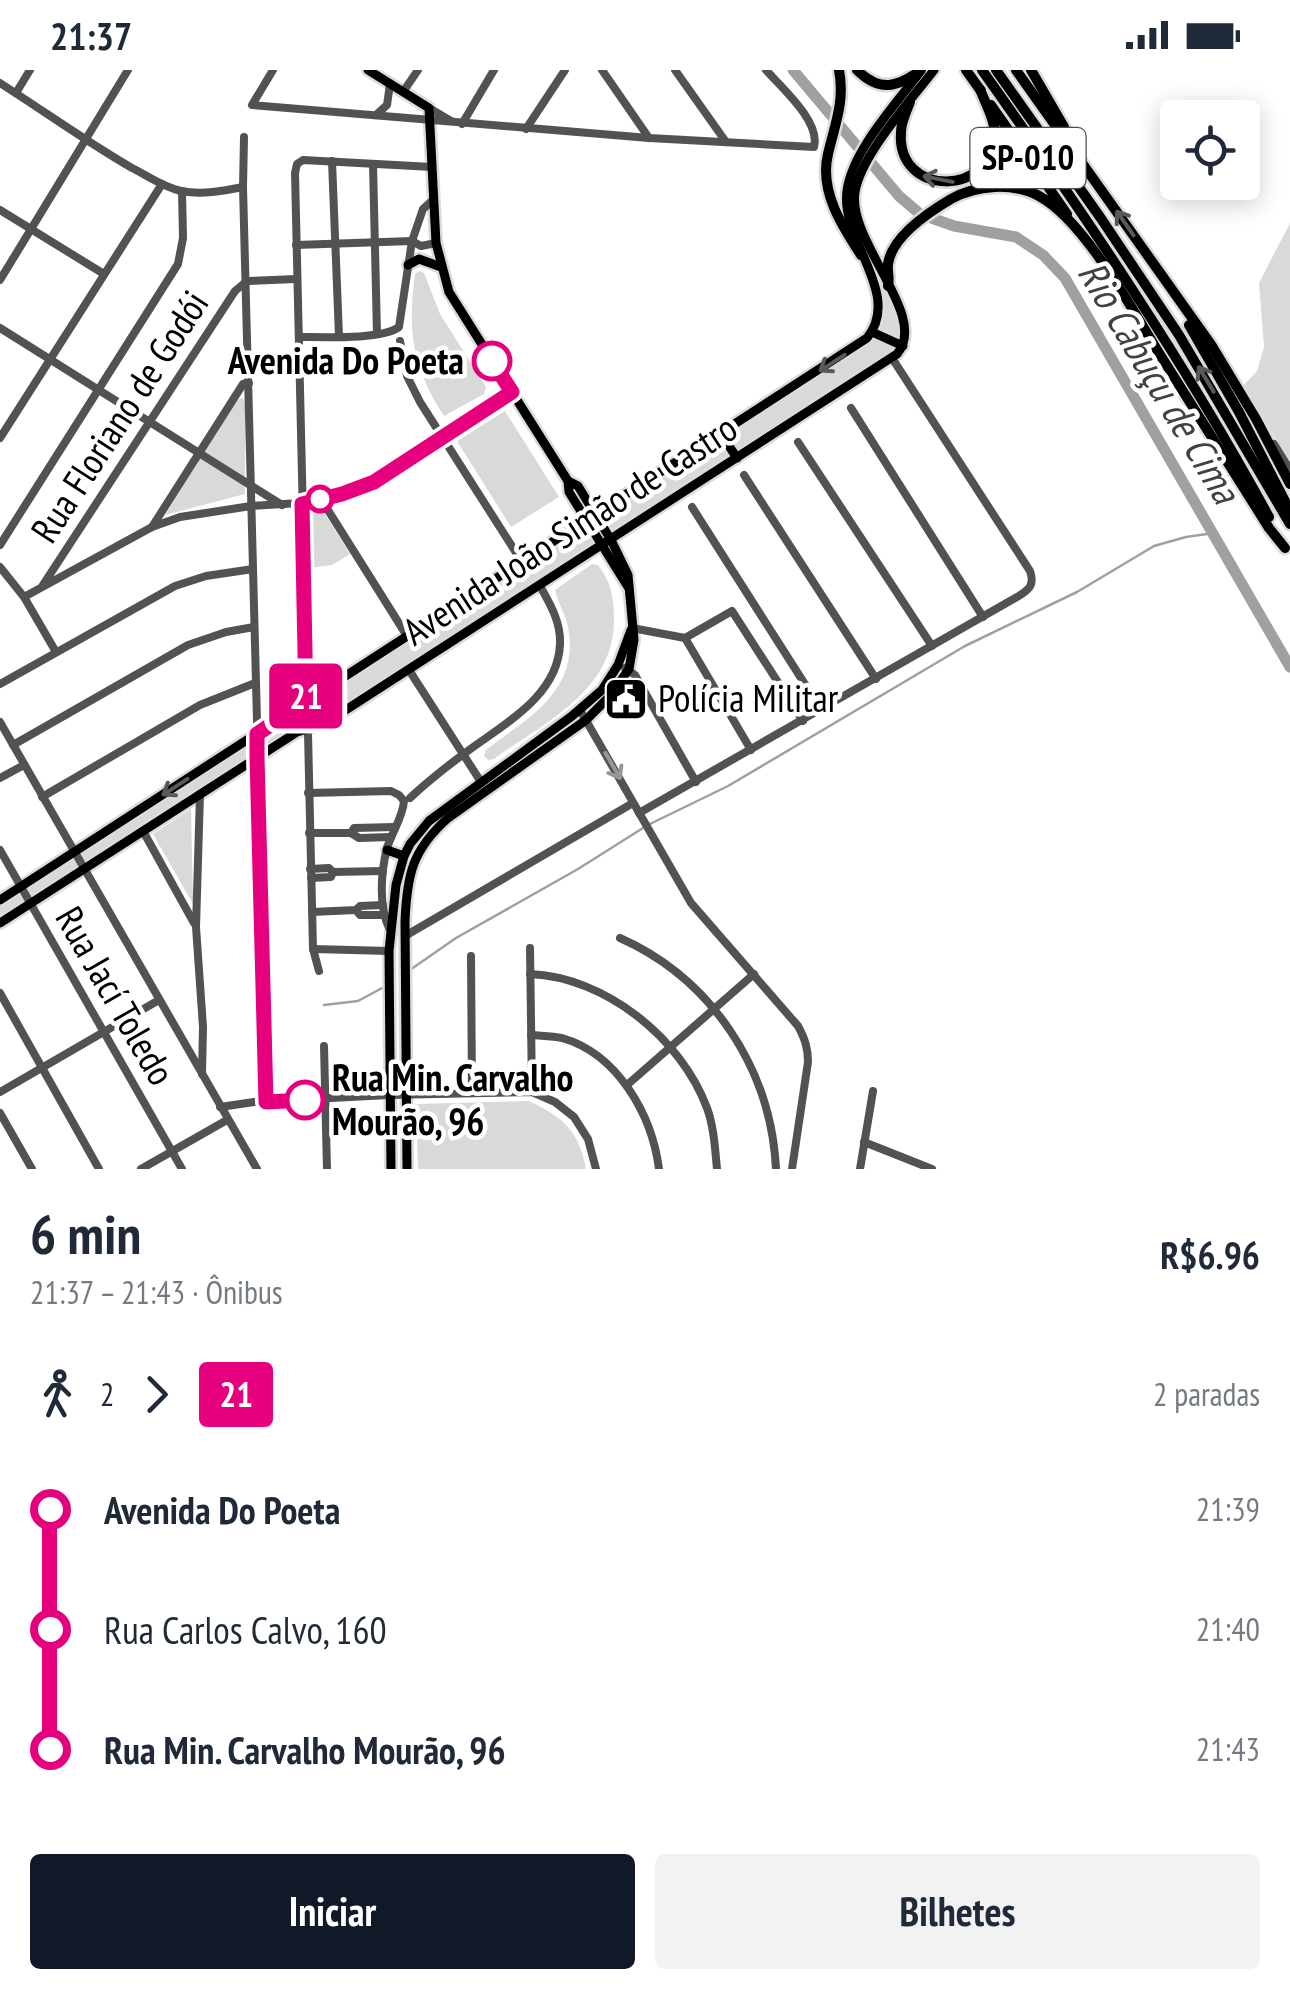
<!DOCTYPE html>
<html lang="pt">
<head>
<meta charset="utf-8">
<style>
  body { margin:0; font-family:"PT Sans Narrow",sans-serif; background:#f2f2f3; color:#1f2937; height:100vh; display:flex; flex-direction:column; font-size:38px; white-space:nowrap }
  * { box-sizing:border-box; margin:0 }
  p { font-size:32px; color:#747a83 }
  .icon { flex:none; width:55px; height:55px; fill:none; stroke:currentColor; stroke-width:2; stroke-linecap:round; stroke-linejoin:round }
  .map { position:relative; height:1099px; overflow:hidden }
  .panel { display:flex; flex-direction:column; background:#fff; flex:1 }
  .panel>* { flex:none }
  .badge { padding:0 20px; border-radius:8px; font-size:35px; line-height:65px }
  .fabs { position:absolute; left:1160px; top:30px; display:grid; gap:20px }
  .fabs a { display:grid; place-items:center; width:100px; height:100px; border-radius:10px; background:#fff; box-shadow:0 5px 25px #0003; font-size:50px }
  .map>.badge { position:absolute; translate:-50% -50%; box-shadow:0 0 0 5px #fff }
  .legs { display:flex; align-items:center; gap:15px; height:110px; padding:0 30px; font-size:32px }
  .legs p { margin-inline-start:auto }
  .summary { display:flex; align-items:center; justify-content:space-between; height:170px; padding:0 30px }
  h1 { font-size:55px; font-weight:700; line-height:75px }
  .action { display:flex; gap:20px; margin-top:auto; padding:20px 30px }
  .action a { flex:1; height:115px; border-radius:10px; background:#111827; color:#fff; font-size:40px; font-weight:700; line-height:115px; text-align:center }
  .action a+a { background:#f2f2f3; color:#1f2937 }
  ul { padding:0 30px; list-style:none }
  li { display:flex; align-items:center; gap:35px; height:120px; font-size:38px }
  li i { display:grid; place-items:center; width:15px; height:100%; margin:0 12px; background:currentColor }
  li i::after { content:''; width:25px; height:25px; margin:-12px; border:8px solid; border-radius:50%; background:#fff }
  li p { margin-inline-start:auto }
  li:first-child i { background:linear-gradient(#0000 50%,currentColor 0) }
  li:last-child i { background:linear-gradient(currentColor 50%,#0000 0) }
  .status { display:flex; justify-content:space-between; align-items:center; height:70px; padding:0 50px; background:#fff; direction:ltr }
  .status svg { height:28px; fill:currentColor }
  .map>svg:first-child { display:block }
  .green { fill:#d9d9d9 }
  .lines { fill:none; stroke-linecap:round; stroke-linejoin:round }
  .stream { stroke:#a0a0a0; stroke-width:2.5 }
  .river { stroke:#a0a0a0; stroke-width:11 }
  .major-casing { stroke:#dbdbdb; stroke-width:14 }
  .highway-casing { stroke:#dbdbdb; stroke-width:15 }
  .minor { stroke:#525252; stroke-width:8 }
  .major { stroke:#000; stroke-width:9 }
  .highway { stroke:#000; stroke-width:10 }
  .oneway { stroke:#595959 }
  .oneway2 { stroke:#979797 }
  .line-1-casing { stroke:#fff; stroke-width:22 }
  .line-1 { stroke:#e6007e; stroke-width:15 }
  .stop-1-dot { fill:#fff; stroke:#e6007e; stroke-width:5 }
  .labels { text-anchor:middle; stroke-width:9; stroke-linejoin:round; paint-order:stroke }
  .shield { fill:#fff; stroke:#4c4c4c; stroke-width:2.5 }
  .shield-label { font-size:35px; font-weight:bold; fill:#000 }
  .stop-label { font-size:38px; font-weight:bold; fill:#000; stroke:#fff; text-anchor:end }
  .street-label { font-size:38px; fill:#000; stroke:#fff }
  .poi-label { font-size:38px; fill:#000; stroke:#fff; text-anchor:start }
  .water-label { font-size:40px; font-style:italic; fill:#414141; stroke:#fff }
</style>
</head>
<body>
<div class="status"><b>21:37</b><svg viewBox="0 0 49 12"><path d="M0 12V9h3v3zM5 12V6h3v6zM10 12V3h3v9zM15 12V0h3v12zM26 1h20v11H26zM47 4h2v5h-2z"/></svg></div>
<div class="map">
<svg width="1290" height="1099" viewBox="0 0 1290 1099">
  <rect width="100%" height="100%" fill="#fff"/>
  <g class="green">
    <path d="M1290,153V392L1243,316L1257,301L1264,277L1259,213Z"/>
    <path d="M420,201L424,203L440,244L486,317L484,324L444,346C413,298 407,261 415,204Z"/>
    <path d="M881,211C895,236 908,257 890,283L326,648L319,650L310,648L0,848V835L867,275C884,255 887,237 881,211Z"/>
    <path d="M241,328H243L245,335V424L165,445L236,331Z"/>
    <path d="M505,341L559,427L511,457L457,371Z"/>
    <path d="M321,438L350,484L332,495L310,498L308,440Z"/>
    <path d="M592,494L598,495C610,510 614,528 614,547C616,620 545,652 494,689L488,690L484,686L486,680C529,647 580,621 568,557C565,544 558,533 555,520Z"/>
    <path d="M191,739L193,829V834L153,764Z"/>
    <path d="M529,1031C563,1047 579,1061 586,1099H418L416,1034Z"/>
  </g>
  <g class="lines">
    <g class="stream">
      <path d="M650,754L728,716L965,576L1077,522L1154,476L1186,467L1214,463"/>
      <path d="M407,902L456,868L578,799L643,758"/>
      <path d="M324,935L358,931L384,917"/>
    </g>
    <path class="river" d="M793,0L899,126L920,144L954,156L1016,167L1043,185L1065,208L1290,597"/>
    <g class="major-casing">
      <g id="major">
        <path d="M368,0L429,38L436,173L449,222L568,411L569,422L628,517"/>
        <path d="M408,195L419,189L441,197"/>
        <path d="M872,262L903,276"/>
        <path d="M721,364L737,388"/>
        <path d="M387,780L404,786"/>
        <path d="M0,830L867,268C903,224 840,170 847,121C852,81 896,34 920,2"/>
        <path d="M0,853L297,662L324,654L897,284C930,246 847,172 855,122C861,85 911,30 934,0"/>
        <path d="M391,1099L389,881L396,815L404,786L410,774L429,751L572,646L602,620L618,595L631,560"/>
        <path d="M407,1099L405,851C407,805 412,780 448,748L586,650L609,627L629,599L634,570L628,505L611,470L578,416L568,411"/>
      </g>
    </g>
    <g class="highway-casing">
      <g id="highway">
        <path d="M839,0C845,31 835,54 828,84C819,121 842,156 861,185"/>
        <path d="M857,0C880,23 898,17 921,0"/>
        <path d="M966,0L981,21"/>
        <path d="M982,0C1085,145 1184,291 1269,447"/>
        <path d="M996,0L1100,147L1179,265L1290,454"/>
        <path d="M1016,0L1212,276L1256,349L1290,414"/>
        <path d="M1031,0L1064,57"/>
        <path d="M910,32C906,42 901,52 901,62C896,128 994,127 995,64C995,49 985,33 980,19"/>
        <path d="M991,35L1067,144"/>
        <path d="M888,216C890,208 887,201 888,194C892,166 929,142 951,129C976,115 1013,112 1039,126C1084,150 1132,239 1159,283C1196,341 1232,400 1269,458L1285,478"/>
        <path d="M1189,255L1239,342L1290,441"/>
      </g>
    </g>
    <g class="minor">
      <path d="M273,0L252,35L649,68L814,77C821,52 782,18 766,0"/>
      <path d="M602,0L649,68"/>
      <path d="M675,0L726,72"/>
      <path d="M0,13C44,41 87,72 132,98C148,106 163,117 181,121C202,125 223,121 243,117"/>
      <path d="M403,22L418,0"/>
      <path d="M16,23L30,0"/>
      <path d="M429,38L451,51"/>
      <path d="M376,45L387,35L390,14"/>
      <path d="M462,54L494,0"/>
      <path d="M526,59L565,0"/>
      <path d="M244,67L243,117L267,1032"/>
      <path d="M332,91L339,266"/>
      <path d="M373,94L377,264"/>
      <path d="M0,140L104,204"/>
      <path d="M296,175L412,171L421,176L436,173"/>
      <path d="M0,210L128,0"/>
      <path d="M0,258L282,435"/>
      <path d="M299,267C322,267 382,270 399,257L412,171L423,139L433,130"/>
      <path d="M400,271L407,306L420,332L522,492"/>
      <path d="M851,338L983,547"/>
      <path d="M0,368L162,114"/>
      <path d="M798,372L932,576"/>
      <path d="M1274,374L1290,400"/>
      <path d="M744,405L876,609"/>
      <path d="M321,429L407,566"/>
      <path d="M692,437L822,641"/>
      <path d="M152,457L243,314L249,313"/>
      <path d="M0,475L178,194L183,168L182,121"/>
      <path d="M0,497L24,527L56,582"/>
      <path d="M43,515L235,221L247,211L296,209"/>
      <path d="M24,527L152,457L180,447L251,436L301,433L364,416L407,391L512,322"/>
      <path d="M632,558L685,568L732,541L803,651"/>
      <path d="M685,568L751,680"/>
      <path d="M625,598L635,605L696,712"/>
      <path d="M409,600L481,712"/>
      <path d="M0,614L175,516L206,506L253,499"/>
      <path d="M580,640L691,833L798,956C805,969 808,978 808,992L792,1099"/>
      <path d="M0,652L257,1099"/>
      <path d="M13,675L188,575L226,562L254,557"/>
      <path d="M0,708L24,695"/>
      <path d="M308,723L391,721L399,725L404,731C403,747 392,762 387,778C381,802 378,837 390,860"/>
      <path d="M200,724L196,857L203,957L202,1004"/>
      <path d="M42,727L200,635L255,613"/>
      <path d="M410,728C427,712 446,697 465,683C502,655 558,627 560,574C561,552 550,534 540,516"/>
      <path d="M639,743L1017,527C1029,520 1035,515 1030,501L892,288"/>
      <path d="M143,761L194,853"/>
      <path d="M309,763H351L359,768L391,767"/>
      <path d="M351,763L354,758L395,757"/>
      <path d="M0,780L182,1099"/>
      <path d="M310,799L329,798L333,802L383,801"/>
      <path d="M311,808L331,807L333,802"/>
      <path d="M356,840L360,845H384"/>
      <path d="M312,842L356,840L360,836L383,835"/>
      <path d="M405,866L633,733"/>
      <path d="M620,868C712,909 771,999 776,1099"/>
      <path d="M530,878L532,1022"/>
      <path d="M313,879L389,881"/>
      <path d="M471,886L472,1023"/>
      <path d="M319,901L313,879L295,103L297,94L303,90L432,97"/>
      <path d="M530,904C605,907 681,968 707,1038C714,1057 715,1079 717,1099"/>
      <path d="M0,923L99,1099"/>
      <path d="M531,965C542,966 552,966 562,968C618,984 652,1045 659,1099"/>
      <path d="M324,976L327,1099"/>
      <path d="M627,1015L754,904"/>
      <path d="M0,1022L159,930"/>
      <path d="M220,1037L254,1032L389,1025L532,1022L555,1032L574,1047L588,1069L596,1099"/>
      <path d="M0,1043L32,1099"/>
      <path d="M864,1072L932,1099"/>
      <path d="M141,1099L227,1050"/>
      <path d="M860,1099L873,1021"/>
    </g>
    <use href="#major" class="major"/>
    <use href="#highway" class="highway"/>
  </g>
  <defs><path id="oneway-shaft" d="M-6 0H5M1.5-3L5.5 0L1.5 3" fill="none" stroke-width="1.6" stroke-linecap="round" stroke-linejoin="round" transform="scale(2.5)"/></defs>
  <g class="oneway">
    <use href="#oneway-shaft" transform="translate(938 109) rotate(-169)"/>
    <use href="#oneway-shaft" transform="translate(1125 153) rotate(-125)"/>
    <use href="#oneway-shaft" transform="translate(832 293) rotate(147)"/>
    <use href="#oneway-shaft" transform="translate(1206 309) rotate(-121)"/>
    <use href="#oneway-shaft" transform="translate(175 717) rotate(147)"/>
  </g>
  <use class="oneway2" href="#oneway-shaft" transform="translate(613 696) rotate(60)"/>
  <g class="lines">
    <g class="line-1-casing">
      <path id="line-1" d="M305,1030L266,1032L257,687V664L306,631L302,434L342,424L374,412L512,322L492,291"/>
    </g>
    <use href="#line-1" class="line-1"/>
  </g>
  <defs>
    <g id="civic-square" transform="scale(2.25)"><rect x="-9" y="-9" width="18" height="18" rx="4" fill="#000" stroke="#fff"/><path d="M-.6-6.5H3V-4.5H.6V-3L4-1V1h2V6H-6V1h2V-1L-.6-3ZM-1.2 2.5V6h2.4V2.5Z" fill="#fff"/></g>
  </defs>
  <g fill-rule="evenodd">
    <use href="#civic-square" x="626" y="629"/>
  </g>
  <g class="stop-1-dot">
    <circle cx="492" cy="291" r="18"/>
    <circle cx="320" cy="429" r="12"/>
    <circle cx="305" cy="1030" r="18"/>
  </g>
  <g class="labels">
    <rect class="shield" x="970.5" y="58" width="115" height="60" rx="8"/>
    <g class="shield-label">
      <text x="1028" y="100">SP-010</text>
    </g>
    <g class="stop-label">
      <text x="464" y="304">Avenida Do Poeta</text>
      <text x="332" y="1021" text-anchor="start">Rua Min. Carvalho<tspan x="332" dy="44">Mourão, 96</tspan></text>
    </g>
    <g class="street-label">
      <text transform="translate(120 347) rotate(-57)" y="13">Rua Floriano de Godói</text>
      <text transform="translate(570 460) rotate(-33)" y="13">Avenida João Simão de Castro</text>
      <text transform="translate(115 926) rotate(60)" y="13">Rua Jací Toledo</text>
    </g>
    <g class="poi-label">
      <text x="658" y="642">Polícia Militar</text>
    </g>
    <g class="water-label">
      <text transform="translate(1159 312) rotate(59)" y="14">Rio Cabuçu de Cima</text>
    </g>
  </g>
</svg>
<div class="fabs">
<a><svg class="icon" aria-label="locate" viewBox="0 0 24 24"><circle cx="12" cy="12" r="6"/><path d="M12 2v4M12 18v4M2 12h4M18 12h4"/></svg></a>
</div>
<b class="badge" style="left:306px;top:626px;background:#e6007e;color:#fff">21</b>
</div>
<section class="panel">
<div class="summary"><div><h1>6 min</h1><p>21:37 – 21:43 · Ônibus</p></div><b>R$6.96</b></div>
<div class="legs"><svg class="icon" aria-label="walk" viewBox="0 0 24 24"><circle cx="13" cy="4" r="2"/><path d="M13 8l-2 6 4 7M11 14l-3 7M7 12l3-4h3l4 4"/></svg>2<svg class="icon" aria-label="forward" viewBox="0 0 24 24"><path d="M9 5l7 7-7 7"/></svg><b class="badge" style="background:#e6007e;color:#fff">21</b><p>2 paradas</p></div>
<ul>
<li><i style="color:#e6007e"></i><b>Avenida Do Poeta</b><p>21:39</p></li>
<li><i style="color:#e6007e"></i><span>Rua Carlos Calvo, 160</span><p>21:40</p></li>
<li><i style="color:#e6007e"></i><b>Rua Min. Carvalho Mourão, 96</b><p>21:43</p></li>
</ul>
<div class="action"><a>Iniciar</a><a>Bilhetes</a></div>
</section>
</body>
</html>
